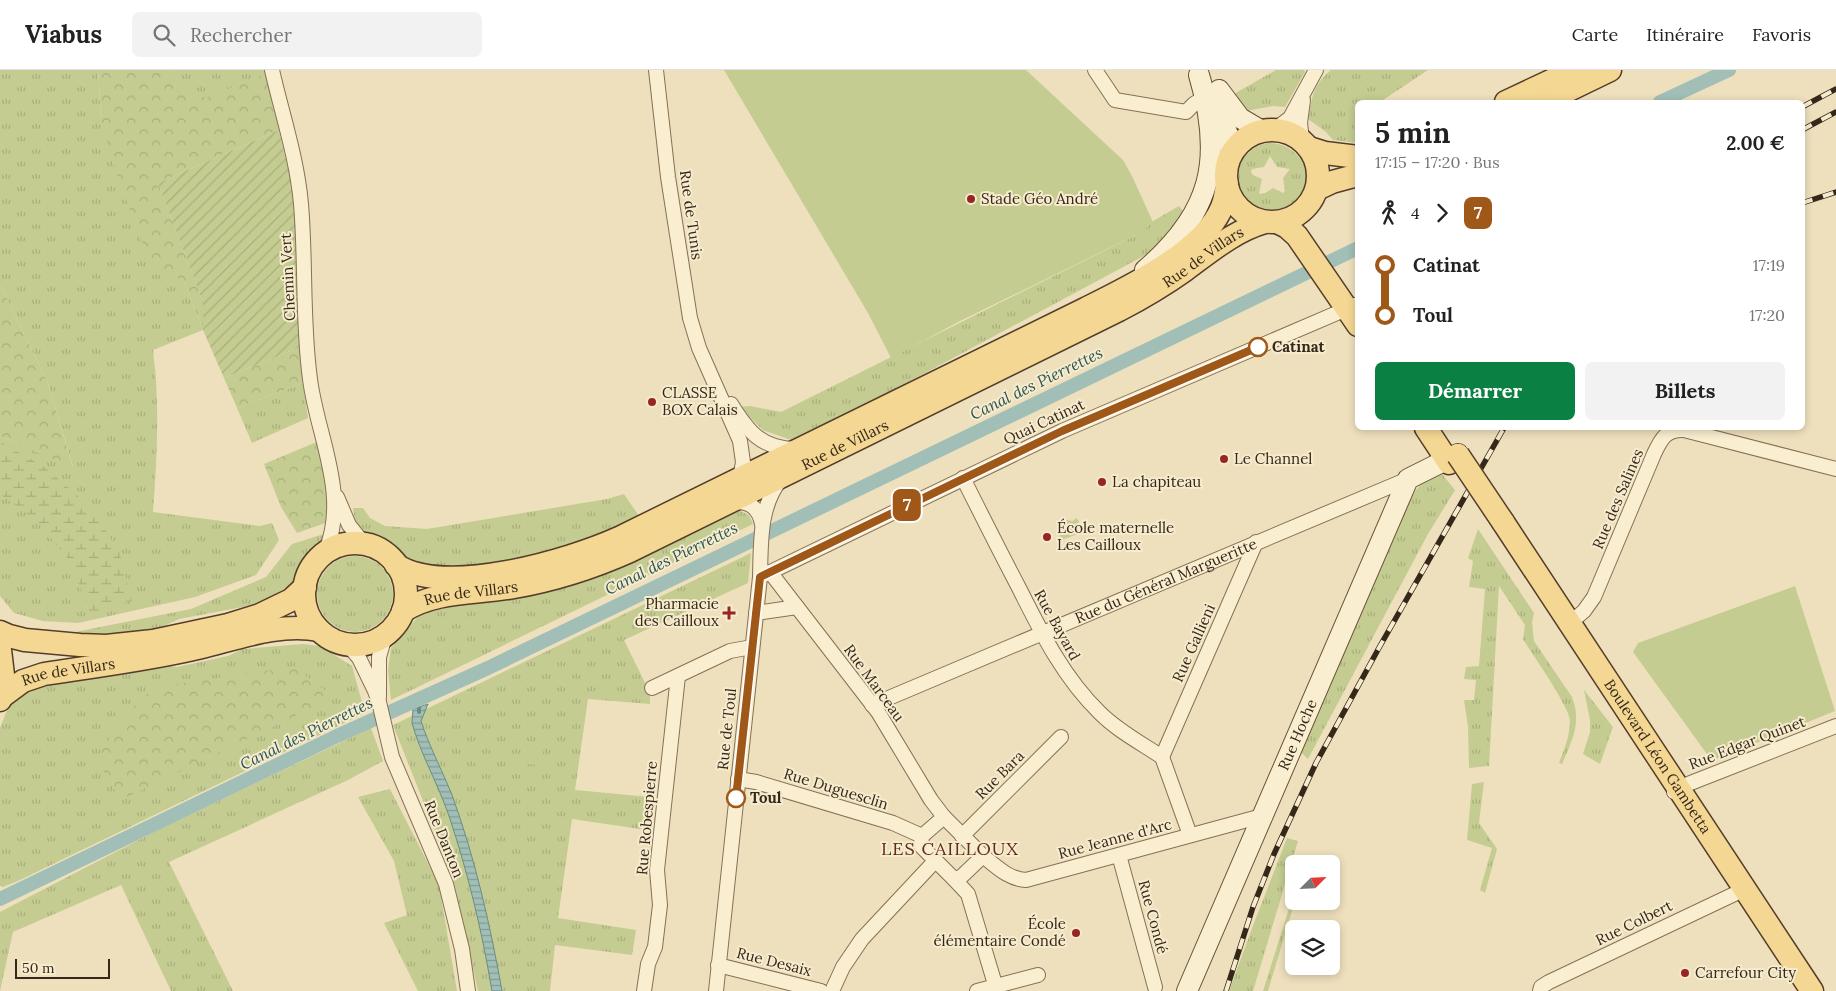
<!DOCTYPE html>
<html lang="fr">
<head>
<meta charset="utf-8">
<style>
  body { margin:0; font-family:Lora,serif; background:#f2f2f2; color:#222; height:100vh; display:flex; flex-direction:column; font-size:19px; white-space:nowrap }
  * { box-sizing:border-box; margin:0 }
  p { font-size:16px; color:#767676 }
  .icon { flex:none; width:28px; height:28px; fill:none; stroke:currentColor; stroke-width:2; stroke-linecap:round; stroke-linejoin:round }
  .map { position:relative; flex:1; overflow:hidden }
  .panel { position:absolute; left:1355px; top:30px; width:450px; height:330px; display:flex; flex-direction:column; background:#fff; border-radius:8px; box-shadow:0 2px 8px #0003 }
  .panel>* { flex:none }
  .badge { padding:0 10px; border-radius:8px; font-size:18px; line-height:32px }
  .needle { width:32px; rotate:66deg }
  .fabs { position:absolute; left:1285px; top:785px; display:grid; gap:10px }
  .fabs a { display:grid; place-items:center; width:55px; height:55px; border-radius:8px; background:#fff; box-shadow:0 2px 8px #0003; font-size:25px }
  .scale { position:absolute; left:15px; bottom:12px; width:95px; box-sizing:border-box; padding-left:5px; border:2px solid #35281b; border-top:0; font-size:14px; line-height:18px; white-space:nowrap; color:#35281b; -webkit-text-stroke:4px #f6ebcd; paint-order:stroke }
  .map>.badge { position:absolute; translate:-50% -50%; box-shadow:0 0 0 2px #fff }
  .legs { display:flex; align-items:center; gap:8px; height:55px; padding:0 20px; font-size:16px }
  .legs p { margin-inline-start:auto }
  .headline { display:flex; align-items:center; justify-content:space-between; height:85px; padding:0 20px }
  h1 { font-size:28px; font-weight:700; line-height:38px }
  .action { display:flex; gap:10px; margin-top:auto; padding:10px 20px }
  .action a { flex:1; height:58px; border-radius:8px; background:#0b8043; color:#fff; font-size:20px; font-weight:700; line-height:58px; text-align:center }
  .action a+a { background:#f2f2f2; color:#222 }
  ul { padding:0 20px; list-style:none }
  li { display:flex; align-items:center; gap:18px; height:50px; font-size:19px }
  li i { display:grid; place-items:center; width:8px; height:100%; margin:0 6px; background:currentColor }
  li i::after { content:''; width:12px; height:12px; margin:-6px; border:4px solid; border-radius:50%; background:#fff }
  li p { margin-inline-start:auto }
  li:first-child i { background:linear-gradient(#0000 50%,currentColor 0) }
  li:last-child i { background:linear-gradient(currentColor 50%,#0000 0) }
  header { display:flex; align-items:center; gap:30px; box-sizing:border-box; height:70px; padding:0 25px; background:#fff; border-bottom:1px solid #e0e0e0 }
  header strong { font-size:24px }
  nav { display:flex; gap:28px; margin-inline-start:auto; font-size:18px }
  .search { width:350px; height:45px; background:#f2f2f2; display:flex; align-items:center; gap:12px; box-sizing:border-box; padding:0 18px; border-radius:8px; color:#767676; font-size:19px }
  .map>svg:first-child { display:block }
  .grass { fill:url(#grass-tufts); fill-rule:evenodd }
  .forest { fill:url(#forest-crowns) }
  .wetland { fill:url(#wetland-marsh) }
  .park { fill:#c4cc91 }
  .garden { fill:url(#garden-furrows) }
  .water { fill:url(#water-rules); stroke:#688d84 }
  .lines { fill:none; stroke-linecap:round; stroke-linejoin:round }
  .stream { stroke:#688d84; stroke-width:4 }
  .canal { stroke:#a1bfb7; stroke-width:14 }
  .street-casing { stroke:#867156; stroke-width:16 }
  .secondary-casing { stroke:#685239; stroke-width:22 }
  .primary-casing { stroke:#543e2b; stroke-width:25 }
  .street { stroke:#f9eed0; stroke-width:14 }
  .secondary { stroke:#f9eed0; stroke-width:20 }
  .primary { stroke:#f4d793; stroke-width:22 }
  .rail-casing { stroke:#35281b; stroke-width:5.5 }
  .rail { stroke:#f6ebcd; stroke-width:4; stroke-dasharray:11; stroke-linecap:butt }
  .primary-bridge-casing { stroke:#543e2b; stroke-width:25; stroke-linecap:butt }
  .primary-bridge { stroke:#f4d793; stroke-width:22 }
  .line-1-casing { stroke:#fff; stroke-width:11 }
  .line-1 { stroke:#9f5818; stroke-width:8 }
  .poi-dot { fill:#962625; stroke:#f6ebcd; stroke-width:2 }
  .stop-1-dot { fill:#fff; stroke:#9f5818; stroke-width:2.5 }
  .labels { text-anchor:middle; stroke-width:4; stroke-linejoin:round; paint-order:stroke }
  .poi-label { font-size:15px; fill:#35281b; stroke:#f6ebcd; text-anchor:start }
  .street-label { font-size:15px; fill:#35281b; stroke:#f6ebcd }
  .stop-label { font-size:15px; font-weight:bold; fill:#35281b; stroke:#f6ebcd; text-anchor:start }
  .water-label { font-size:16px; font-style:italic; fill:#2a5553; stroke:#f6ebcd }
  .quarter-label { font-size:18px; letter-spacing:1px; fill:#632a1a; stroke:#f6ebcd }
</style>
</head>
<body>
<header>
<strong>Viabus</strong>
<div class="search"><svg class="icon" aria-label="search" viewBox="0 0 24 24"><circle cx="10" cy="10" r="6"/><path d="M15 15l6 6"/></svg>Rechercher</div>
<nav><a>Carte</a><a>Itinéraire</a><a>Favoris</a></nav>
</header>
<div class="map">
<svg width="1836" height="921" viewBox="0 0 1836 921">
  <defs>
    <pattern id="grass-tufts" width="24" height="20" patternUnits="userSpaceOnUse" patternTransform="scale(1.25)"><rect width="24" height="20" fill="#c4cc91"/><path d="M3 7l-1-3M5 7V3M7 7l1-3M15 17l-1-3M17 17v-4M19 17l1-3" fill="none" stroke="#a9af7c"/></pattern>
    <pattern id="forest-crowns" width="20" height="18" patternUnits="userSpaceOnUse" patternTransform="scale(1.25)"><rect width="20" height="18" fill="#c4cc91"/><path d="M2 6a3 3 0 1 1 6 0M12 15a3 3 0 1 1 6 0" fill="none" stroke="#a9af7c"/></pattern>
    <pattern id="wetland-marsh" width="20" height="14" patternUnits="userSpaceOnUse" patternTransform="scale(1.25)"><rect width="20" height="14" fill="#c4cc91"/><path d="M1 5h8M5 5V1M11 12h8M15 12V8" fill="none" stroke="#a9af7c"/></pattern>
    <pattern id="garden-furrows" width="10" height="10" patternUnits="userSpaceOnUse" patternTransform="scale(1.25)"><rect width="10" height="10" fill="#c4cc91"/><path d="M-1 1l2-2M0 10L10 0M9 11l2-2" fill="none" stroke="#a9af7c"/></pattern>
    <pattern id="water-rules" width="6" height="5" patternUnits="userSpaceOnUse" patternTransform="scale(1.25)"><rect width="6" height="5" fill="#a1bfb7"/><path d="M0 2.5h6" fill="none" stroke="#849b94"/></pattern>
  </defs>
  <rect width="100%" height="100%" fill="#eee0bd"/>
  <g class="grass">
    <path d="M0,0H98L101,49L183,209L203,260L153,280C160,334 157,387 153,442L260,456L272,453L279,470L256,505L195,527L78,553L43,551L14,543L0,526V366L73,397L48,313L0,215Z"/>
    <path d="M174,0H265L266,3L206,29L179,14Z"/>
    <path d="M1276,0H1304L1305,2L1285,37L1273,36L1246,41L1232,25Z"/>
    <path d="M1331,0H1428L1380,32H1358L1357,73L1333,70L1326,62L1308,49C1312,27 1313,15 1331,0Z"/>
    <path d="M1268,73C1295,72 1317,100 1300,125C1294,132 1287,138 1278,139C1234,146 1222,82 1268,73ZM1270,86L1277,97L1290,99L1283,108L1285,121L1283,123L1273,118L1265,123L1259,124L1262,109L1253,105L1251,102L1252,99L1264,97Z"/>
    <path d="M1179,136L1187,146L1153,181L806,367L791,370L763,360L739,337L750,336L781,342L1138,164L1155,150Z"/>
    <path d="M303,313L308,348L252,373L237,338Z"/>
    <path d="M1442,404L1455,420L1428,464L1308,689L1301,682L1407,437L1415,421L1421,414Z"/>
    <path d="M624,424L639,446L599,466L544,485L449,500L404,490L356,457L353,438H363L370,448L385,456L427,459L607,429Z"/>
    <path d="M736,439L749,445L753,454L391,630L388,600L391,578L422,542Z"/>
    <path d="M1478,459L1534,543L1532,553L1534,571L1572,627C1582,653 1572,670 1562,694L1559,693C1564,680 1570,666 1570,651C1570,637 1532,584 1523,569L1525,555L1499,516L1489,696L1469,698L1468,657L1464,630H1474L1476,610L1464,609L1466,597L1479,596L1485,519L1469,517L1473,491L1468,488Z"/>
    <path d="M327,463L306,489L295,512L259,534L179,549L162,557L104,569L75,562L191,539L266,507L292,474Z"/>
    <path d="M751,483L748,513L624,570L650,623V634L588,629L575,720L650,727L647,760L572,749L558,848L636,860L632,885L555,875L550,921H478L452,804L393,655Z"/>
    <circle cx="355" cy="524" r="38"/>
    <path d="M303,574L320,576L352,596L365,643L20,810L3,817L0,816V658L9,635L37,616L91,609L162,595L177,597L228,586L243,579Z"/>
    <path d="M1584,620L1613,657L1600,694L1583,684L1590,662V650Z"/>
    <path d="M371,658L383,691L348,710L169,792L233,921H171L121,815L13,862L0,921V842L154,762Z"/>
    <path d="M1484,712L1479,753L1497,779L1485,823L1480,820L1492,778L1467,770L1472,714Z"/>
    <path d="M390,719L439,815L457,921H418L384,853L407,845L394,791L358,727Z"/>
    <path d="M1287,768L1298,771L1253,921H1229L1254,853Z"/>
    <path d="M1294,823V831H1295L1268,921H1263Z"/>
  </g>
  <g class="forest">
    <path d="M98,0H174L180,14L206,28L266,3L279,60L158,113L203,232V260L183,209L154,204L116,102L101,49Z"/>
    <path d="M0,215L48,313L73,398L0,366Z"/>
    <path d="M300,277L303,313L237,338L224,308Z"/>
    <path d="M319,371L329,440L328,452L297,463L281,437L264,394Z"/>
    <path d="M294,597L334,627L121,730L96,689L127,642L155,617Z"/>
  </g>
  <path class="wetland" d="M1,372L46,398L91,438L119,481L132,531L90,543L71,493L37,451L0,424Z"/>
  <g class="park">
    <path d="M724,0H1026L1123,90L1132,106L1153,152L1138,164L960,251L891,288L868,243Z"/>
    <path d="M1076,448L1079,451L1077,458L1078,464L1061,470L1059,461L1061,453L1067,450L1073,451Z"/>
    <path d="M1795,516L1835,641L1712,691L1633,582L1638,573Z"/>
    <path d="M528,671L544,673L542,695L526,694Z"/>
  </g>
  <path class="garden" d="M279,60L290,107L296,150L300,277L224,308L203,260V232L158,113Z"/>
  <path class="water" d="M428,634L421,651C429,676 442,700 452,725C475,788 490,854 502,921H492C482,861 468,803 449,746C438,714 421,685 412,653L413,639Z"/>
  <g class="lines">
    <path class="stream" d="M419,629V642"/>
    <g class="canal">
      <path d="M1660,32L1729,0"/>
      <path d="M0,829L337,666L488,598L1358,178"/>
    </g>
    <g class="street-casing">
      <g id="street">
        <path d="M272,0C282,44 297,88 301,134C306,192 302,251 310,309C317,366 350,425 325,483"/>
        <path d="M656,0L668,107L690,248L699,278L740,371L743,392L740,409"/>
        <path d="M1095,0L1115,30L1186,42L1194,34L1205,27"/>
        <path d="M1274,60L1290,48L1316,0"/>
        <path d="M1302,70L1300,53L1303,30"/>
        <path d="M731,334C747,360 761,379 795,379"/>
        <path d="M963,408C981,444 999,480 1018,516C1041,562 1063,607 1100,643C1118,661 1141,673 1162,687"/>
        <path d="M337,427L349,455L365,475"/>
        <path d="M733,432C750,431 759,438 762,454"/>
        <path d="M770,502L878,642L931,730L944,747"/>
        <path d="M760,507L1062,361L1358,234"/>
        <path d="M756,543L797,537"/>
        <path d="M1570,553L1584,541L1594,527L1654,384C1661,369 1666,359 1684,360L1836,399"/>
        <path d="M348,575L359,588L375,621L379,632L392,687L446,814L462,879L468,921"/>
        <path d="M652,618L730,581L752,577"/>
        <path d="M379,627V587L385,566"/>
        <path id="s1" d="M872,635L1408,409"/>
        <path d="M1162,687L1256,472"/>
        <path d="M1162,687L1190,765"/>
        <path d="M738,709L756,712L893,753L922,766"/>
        <path d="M1674,722L1688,714L1836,656"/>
        <path d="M944,747L983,786L961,807L954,809L921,776L922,766Z"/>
        <path d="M962,766L1061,667"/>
        <path d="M1119,785L1155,917"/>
        <path d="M983,786C996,796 1008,809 1026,810L1262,746"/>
        <path d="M954,809L968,824L997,921"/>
        <path d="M718,895L821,921"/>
        <path d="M644,921L648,894L655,877L660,835L657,800L678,606"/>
        <path d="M716,921L760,507C761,472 759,437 781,409"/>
        <path d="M832,921L843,897L862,869L935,791"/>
        <path d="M977,921L1038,905"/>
        <path d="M1540,921L1541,917L1549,912L1745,819"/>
      </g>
    </g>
    <g class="secondary-casing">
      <g id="secondary">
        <path d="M1219,20L1240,48L1262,61"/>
        <path d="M1212,26L1229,67L1231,85"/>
        <path d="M1145,200C1212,143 1224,89 1199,5"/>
        <path id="s2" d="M1187,921L1408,409L1458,384"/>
      </g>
    </g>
    <g class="primary-casing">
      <g id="primary">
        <path d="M1506,32L1574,0"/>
        <path d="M1544,32L1610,0"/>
        <circle cx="1272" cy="106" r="46"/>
        <path d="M1309,78L1325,83L1358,87"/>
        <path d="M1317,119L1332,112L1358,105"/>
        <path d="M1279,153L1287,157L1297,166L1358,255"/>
        <path d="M1426,358L1449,393"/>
        <path id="s3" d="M1503,452L1812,921"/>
        <circle cx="355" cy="524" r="51"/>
        <path d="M396,495C445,527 568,491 619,468L1085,239C1127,218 1204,182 1222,137C1225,130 1226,122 1227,114"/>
        <path id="s4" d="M403,541C436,520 476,524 514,517C554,510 592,498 630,481L1119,240C1142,228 1164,215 1185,200C1211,181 1234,161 1265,152"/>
        <path d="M0,562L9,566L25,570L80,575L106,576L153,571L228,555L260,545L291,530L305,517"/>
        <path d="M0,580L3,605L0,630"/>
        <path id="s5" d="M0,628L23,611L44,604C90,597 137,591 184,581C226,573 276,551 319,560"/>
      </g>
    </g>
    <use href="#street" class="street"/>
    <use href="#secondary" class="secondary"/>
    <use href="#primary" class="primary"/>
    <g class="rail-casing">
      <g id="rail">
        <path d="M1802,37L1836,19"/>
        <path d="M1802,60L1836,42"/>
        <path d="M1802,133L1836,122"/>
        <path d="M1226,921L1253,837L1274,784L1316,693L1380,576L1504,358"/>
      </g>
    </g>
    <use href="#rail" class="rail"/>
    <g class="primary-bridge-casing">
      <path id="primary-bridge" d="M1458,385L1503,452"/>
    </g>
    <use href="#primary-bridge" class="primary-bridge"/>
  </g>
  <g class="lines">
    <g class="line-1-casing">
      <path id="line-1" d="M736,728L760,507L1062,361L1258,277"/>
    </g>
    <use href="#line-1" class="line-1"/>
  </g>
  <g class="poi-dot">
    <circle cx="971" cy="129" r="5"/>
    <circle cx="652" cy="332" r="5"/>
    <circle cx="1224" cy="389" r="5"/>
    <circle cx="1102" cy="412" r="5"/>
    <circle cx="1047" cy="467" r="5"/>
    <path d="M726.5 535.5h5v5h5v5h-5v5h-5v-5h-5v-5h5z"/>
    <circle cx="1076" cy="863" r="5"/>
    <circle cx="1685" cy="903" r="5"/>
  </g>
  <g class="stop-1-dot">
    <circle cx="1258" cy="277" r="9"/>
    <circle cx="736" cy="728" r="9"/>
  </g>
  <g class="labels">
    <g class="poi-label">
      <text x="981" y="134">Stade Géo André</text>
      <text x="662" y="328">CLASSE<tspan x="662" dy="17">BOX Calais</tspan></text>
      <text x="1234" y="394">Le Channel</text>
      <text x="1112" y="417">La chapiteau</text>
      <text x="1057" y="463">École maternelle<tspan x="1057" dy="17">Les Cailloux</tspan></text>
      <text x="719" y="539" text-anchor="end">Pharmacie<tspan x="719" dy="17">des Cailloux</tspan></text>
      <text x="1066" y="859" text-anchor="end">École<tspan x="1066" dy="17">élémentaire Condé</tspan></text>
      <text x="1695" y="908">Carrefour City</text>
    </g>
    <g class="street-label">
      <text transform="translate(691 145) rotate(82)" y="5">Rue de Tunis</text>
      <text dy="5" stroke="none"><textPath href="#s4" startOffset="881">Rue de Villars</textPath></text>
      <text transform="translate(288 207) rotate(-93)" y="5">Chemin Vert</text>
      <text transform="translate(1044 352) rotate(-25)" y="5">Quai Catinat</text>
      <text dy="5" stroke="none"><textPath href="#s4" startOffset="476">Rue de Villars</textPath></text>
      <text transform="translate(1618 429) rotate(-67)" y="5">Rue des Salines</text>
      <text dy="5" stroke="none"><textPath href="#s1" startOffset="319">Rue du Général Margueritte</textPath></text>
      <text dy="5" stroke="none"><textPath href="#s4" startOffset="71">Rue de Villars</textPath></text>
      <text transform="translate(1057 555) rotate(61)" y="5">Rue Bayard</text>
      <text transform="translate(1194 573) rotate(-66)" y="5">Rue Gallieni</text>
      <text dy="5" stroke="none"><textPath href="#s5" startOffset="75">Rue de Villars</textPath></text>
      <text transform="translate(874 613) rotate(54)" y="5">Rue Marceau</text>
      <text transform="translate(727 659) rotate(-84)" y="5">Rue de Toul</text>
      <text dy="5" stroke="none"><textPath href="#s2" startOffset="279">Rue Hoche</textPath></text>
      <text transform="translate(1747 673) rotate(-21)" y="5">Rue Edgar Quinet</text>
      <text dy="5" stroke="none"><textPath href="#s3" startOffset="281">Boulevard Léon Gambetta</textPath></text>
      <text transform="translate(1000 705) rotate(-45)" y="5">Rue Bara</text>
      <text transform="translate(836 719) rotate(17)" y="5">Rue Duguesclin</text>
      <text transform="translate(647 748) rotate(-85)" y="5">Rue Robespierre</text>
      <text transform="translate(444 769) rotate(68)" y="5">Rue Danton</text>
      <text transform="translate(1115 769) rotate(-15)" y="5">Rue Jeanne d'Arc</text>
      <text transform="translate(1153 847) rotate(75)" y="5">Rue Condé</text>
      <text transform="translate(1634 853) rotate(-26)" y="5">Rue Colbert</text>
      <text transform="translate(774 892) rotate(14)" y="5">Rue Desaix</text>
    </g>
    <g class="stop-label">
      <text x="1272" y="282">Catinat</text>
      <text x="750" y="733">Toul</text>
    </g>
    <g class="water-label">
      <text transform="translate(1036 313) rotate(-26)" y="6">Canal des Pierrettes</text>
      <text transform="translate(671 488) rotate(-26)" y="6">Canal des Pierrettes</text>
      <text transform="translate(306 663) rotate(-26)" y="6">Canal des Pierrettes</text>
    </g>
    <g class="quarter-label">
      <text x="950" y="785">LES CAILLOUX</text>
    </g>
  </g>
</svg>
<div class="fabs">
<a><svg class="needle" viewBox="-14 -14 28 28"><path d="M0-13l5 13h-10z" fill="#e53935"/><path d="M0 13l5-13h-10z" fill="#767676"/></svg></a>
<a><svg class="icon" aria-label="layers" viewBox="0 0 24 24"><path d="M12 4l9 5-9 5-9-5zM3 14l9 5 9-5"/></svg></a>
</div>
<div class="scale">50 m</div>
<b class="badge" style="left:907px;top:435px;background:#9f5818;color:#fff">7</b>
<section class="panel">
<div class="headline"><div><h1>5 min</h1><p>17:15 – 17:20 · Bus</p></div><b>2.00 €</b></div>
<div class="legs"><svg class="icon" aria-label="walk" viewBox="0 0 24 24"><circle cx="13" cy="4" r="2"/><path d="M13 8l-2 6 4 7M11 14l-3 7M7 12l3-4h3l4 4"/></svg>4<svg class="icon" aria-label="forward" viewBox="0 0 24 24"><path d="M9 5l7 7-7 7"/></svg><b class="badge" style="background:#9f5818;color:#fff">7</b></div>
<ul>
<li><i style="color:#9f5818"></i><b>Catinat</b><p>17:19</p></li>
<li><i style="color:#9f5818"></i><b>Toul</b><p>17:20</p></li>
</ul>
<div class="action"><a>Démarrer</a><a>Billets</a></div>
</section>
</div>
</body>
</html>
